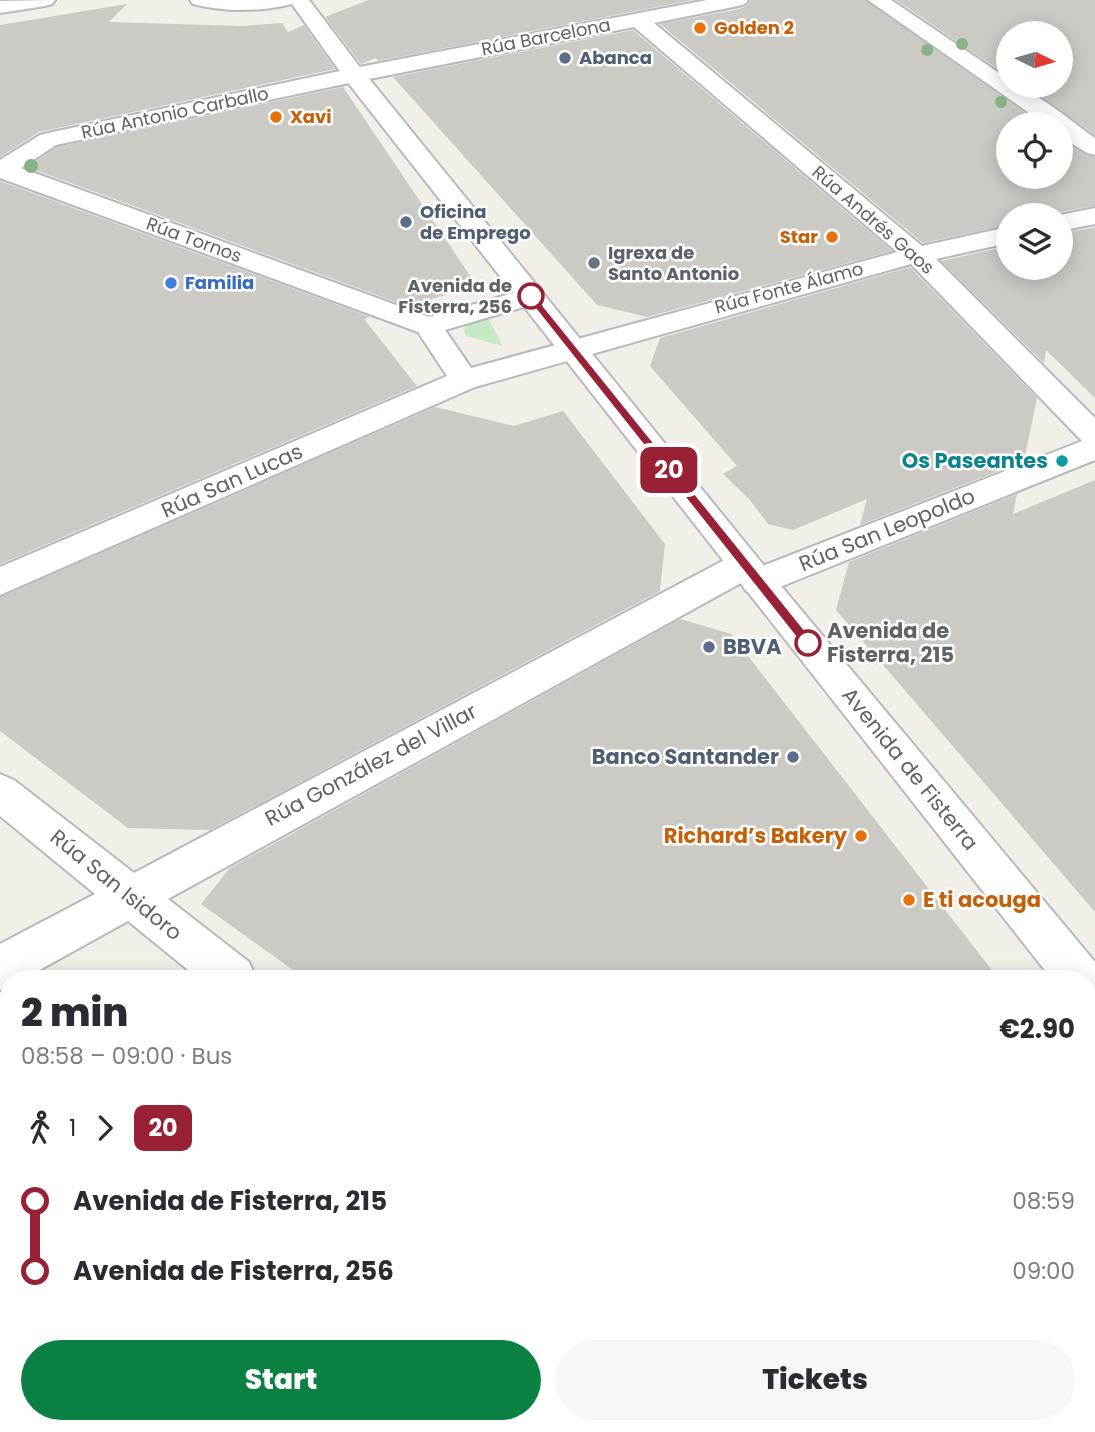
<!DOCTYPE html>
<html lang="en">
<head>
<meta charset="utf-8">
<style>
  body { margin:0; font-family:Poppins,sans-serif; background:#f7f7f7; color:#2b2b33; height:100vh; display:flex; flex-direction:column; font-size:26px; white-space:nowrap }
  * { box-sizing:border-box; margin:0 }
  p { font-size:23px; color:#7c7c81 }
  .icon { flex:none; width:38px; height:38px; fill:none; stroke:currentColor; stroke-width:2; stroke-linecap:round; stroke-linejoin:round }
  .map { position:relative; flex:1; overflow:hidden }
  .panel { position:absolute; left:0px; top:970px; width:1096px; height:464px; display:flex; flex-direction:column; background:#fff; border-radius:28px 28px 0 0; box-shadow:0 4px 18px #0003 }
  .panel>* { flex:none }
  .badge { padding:0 14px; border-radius:10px; font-size:24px; line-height:46px }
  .needle { width:46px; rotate:95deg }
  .fabs { position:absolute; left:996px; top:21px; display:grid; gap:14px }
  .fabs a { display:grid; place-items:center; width:77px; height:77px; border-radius:50%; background:#fff; box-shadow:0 4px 18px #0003; font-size:35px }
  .map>.badge { position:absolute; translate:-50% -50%; box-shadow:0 0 0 4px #fff }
  .legs { display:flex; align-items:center; gap:10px; height:77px; padding:0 21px; font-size:23px }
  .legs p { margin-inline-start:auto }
  .headline { display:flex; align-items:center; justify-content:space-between; height:119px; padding:0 21px }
  h1 { font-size:38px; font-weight:800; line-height:52px }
  .cta { display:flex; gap:14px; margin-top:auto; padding:14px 21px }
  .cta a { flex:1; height:80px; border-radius:42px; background:#0b8043; color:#fff; font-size:28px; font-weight:800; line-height:80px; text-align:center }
  .cta a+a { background:#f7f7f7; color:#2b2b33 }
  ul { padding:0 21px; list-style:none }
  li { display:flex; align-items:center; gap:24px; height:70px; font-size:26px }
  li i { display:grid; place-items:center; width:10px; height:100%; margin:0 9px; background:currentColor }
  li i::after { content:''; width:18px; height:18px; margin:-9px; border:5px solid; border-radius:50%; background:#fff }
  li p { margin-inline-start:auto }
  li:first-child i { background:linear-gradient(#0000 50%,currentColor 0) }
  li:last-child i { background:linear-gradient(currentColor 50%,#0000 0) }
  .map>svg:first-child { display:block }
  .green { fill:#c5e8c5 }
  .building { fill:#cccac5 }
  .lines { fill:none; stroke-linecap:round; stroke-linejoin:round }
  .street-casing { stroke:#b5b8bc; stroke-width:4 }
  .secondary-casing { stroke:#b6babf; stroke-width:4 }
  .street { fill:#fff; fill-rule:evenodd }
  .secondary { fill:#fff; fill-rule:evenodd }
  .tree { fill:#89b387 }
  .line-1 { fill:#982135; stroke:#fff; stroke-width:2 }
  .food-dot { fill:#e8710a; stroke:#fff; stroke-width:2.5 }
  .service-dot { fill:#5c6f8a; stroke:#fff; stroke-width:2.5 }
  .worship-dot { fill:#6b7280; stroke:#fff; stroke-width:2.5 }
  .shop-dot { fill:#3f7fe0; stroke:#fff; stroke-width:2.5 }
  .stop-1-dot { fill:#fff; stroke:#982135; stroke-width:3.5 }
  .culture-dot { fill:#0f9aa8; stroke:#fff; stroke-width:2.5 }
  .labels { text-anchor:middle; stroke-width:5; stroke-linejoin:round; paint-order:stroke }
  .far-food-label { font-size:18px; font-weight:bold; fill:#c56008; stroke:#fff; text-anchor:start }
  .far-street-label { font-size:18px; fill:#5f6368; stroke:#fff }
  .far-service-label { font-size:18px; font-weight:bold; fill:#4e5e75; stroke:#fff; text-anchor:start }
  .far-worship-label { font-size:18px; font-weight:bold; fill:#5b616d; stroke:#fff; text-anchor:start }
  .far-shop-label { font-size:18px; font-weight:bold; fill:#366cbe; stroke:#fff; text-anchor:start }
  .far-stop-label { font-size:18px; font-weight:bold; fill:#5f6368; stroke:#fff; text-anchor:end }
  .culture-label { font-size:21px; font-weight:bold; fill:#0d838f; stroke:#fff; text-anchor:end }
  .street-label { font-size:21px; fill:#5f6368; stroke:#fff }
  .stop-label { font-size:21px; font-weight:bold; fill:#5f6368; stroke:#fff; text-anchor:start }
  .service-label { font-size:21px; font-weight:bold; fill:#4e5e75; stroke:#fff; text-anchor:start }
  .food-label { font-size:21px; font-weight:bold; fill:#c56008; stroke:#fff; text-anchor:end }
</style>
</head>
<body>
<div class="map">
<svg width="1095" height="1432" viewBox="0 0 1095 1432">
  <rect width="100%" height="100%" fill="#f1efe8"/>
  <path class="green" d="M487,317L503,346L466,336L464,330L467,323Z"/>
  <g class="building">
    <path d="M368,0H693L378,61L376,58L361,64L325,17Z"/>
    <path d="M751,0H865L1041,124H1008V177H1060V139L1086,155L1095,157V206L1059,212L1057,215H1008V225L923,243L660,24L739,9L747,6Z"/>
    <path d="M896,0H1095V135L1042,97L1020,86H1060V33H1008V76Z"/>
    <path d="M127,4L109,22L241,26L282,23L288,32L304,25L335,69L39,132L0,157V25Z"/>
    <path d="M633,30L892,251L647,317L597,305L393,77Z"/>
    <path d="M343,87L477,286L407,306L27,167L57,147Z"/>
    <path d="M0,181L370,317L364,319L417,386L0,564Z"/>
    <path d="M1095,227V398L1046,350L1044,363L941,261L1008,246V268H1060V234Z"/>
    <path d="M910,267L1037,398L1024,461L860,525L867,499L793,530L768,524L749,499L723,474L737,466L650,366L660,338Z"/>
    <path d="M435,407L514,426L563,411L665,544L660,591L210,830L128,828L0,731V597Z"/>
    <path d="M1095,480V912L836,610L849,562L1017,494L1013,514Z"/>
    <path d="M680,619L731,634L998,978H304L201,904L230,868Z"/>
  </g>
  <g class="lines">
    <g class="street-casing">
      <g id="street">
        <path d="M707,0H748L745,4L738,6L654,23L922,246L1008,227V243L936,259L1095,418V460L770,591L758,595L746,591L741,583L168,899L249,962L256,978H198L128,921L25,978H9V986L0,990V944L95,894L0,816V774L14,780L134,873L732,556L744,552L756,556L760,567L1082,441L911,264L475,387L0,595V567L447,376L418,332L0,178V160L40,135L48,133L354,68ZM634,27L897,252L471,368L445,330L541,302L545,296L541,290L531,288L429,317L21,168L56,145L354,82Z"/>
        <path d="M868,0H891L1008,79V86C1032,86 1074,124 1095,138V155L1087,153L1060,136V124H1045Z"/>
        <path d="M1095,208V224L1060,231V215Z"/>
        <path d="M0,1327L9,1331V1393L0,1389Z"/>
        <path d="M35,1424H95L99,1432H38Z"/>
        <path d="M414,1424H472L469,1432H410Z"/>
        <path d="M766,1424H828L832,1432H769Z"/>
      </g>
    </g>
    <g class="secondary-casing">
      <g id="secondary">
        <path d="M55,0L52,4L45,6L0,13V1Z"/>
        <path d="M190,0H309L362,70L756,556L1095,962V994L1087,997V978H1051L346,80L292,4C261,12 224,12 193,4Z"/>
      </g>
    </g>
    <use href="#street" class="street"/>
    <use href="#secondary" class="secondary"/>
  </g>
  <g class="tree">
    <circle cx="962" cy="44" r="6"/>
    <circle cx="927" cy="50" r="6"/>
    <circle cx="1001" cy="102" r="6"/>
    <circle cx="31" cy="166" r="7"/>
  </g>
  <path class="line-1" d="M531,293L534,294L812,639V646H803L527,298L526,296Z"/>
  <g class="food-dot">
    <circle cx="700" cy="28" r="7"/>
    <circle cx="276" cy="117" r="7"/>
    <circle cx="832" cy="237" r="7"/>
    <circle cx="861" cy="836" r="7"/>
    <circle cx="909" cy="900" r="7"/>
  </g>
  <g class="service-dot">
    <circle cx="565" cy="58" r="7"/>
    <circle cx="406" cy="222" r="7"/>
    <circle cx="709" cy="647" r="7"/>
    <circle cx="793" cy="757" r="7"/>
  </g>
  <circle class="worship-dot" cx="594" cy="263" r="7"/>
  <circle class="shop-dot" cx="171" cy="283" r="7"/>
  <g class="stop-1-dot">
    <circle cx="531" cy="296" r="12"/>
    <circle cx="808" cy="643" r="12"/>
  </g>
  <circle class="culture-dot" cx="1062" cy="461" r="7"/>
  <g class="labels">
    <g class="far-food-label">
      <text x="714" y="34">Golden 2</text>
      <text x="290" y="123">Xavi</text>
      <text x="818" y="243" text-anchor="end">Star</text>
    </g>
    <g class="far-street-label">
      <text transform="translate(546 37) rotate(-11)" y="6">Rúa Barcelona</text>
      <text transform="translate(175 113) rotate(-12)" y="6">Rúa Antonio Carballo</text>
      <text transform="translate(873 220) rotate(41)" y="6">Rúa Andrés Gaos</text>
      <text transform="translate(194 240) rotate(20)" y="6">Rúa Tornos</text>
      <text transform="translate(789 288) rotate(-15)" y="6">Rúa Fonte Álamo</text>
    </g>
    <g class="far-service-label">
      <text x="579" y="64">Abanca</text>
      <text x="420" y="218">Oficina<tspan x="420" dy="21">de Emprego</tspan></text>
    </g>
    <g class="far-worship-label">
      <text x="608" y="259">Igrexa de<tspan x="608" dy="21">Santo Antonio</tspan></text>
    </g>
    <g class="far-shop-label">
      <text x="185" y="289">Familia</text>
    </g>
    <g class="far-stop-label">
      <text x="512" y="292">Avenida de<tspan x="512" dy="21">Fisterra, 256</tspan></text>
    </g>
    <g class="culture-label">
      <text x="1048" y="468">Os Paseantes</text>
    </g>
    <g class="street-label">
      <text transform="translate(232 481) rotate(-24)" y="7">Rúa San Lucas</text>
      <text transform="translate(887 530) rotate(-22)" y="7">Rúa San Leopoldo</text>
      <text transform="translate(371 765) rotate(-28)" y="7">Rúa González del Villar</text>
      <text transform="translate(910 769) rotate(51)" y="7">Avenida de Fisterra</text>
      <text transform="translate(116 885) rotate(39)" y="7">Rúa San Isidoro</text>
    </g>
    <g class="stop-label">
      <text x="827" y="638">Avenida de<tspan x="827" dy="24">Fisterra, 215</tspan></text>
    </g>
    <g class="service-label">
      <text x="723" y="654">BBVA</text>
      <text x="779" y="764" text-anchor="end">Banco Santander</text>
    </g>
    <g class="food-label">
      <text x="847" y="843">Richard’s Bakery</text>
      <text x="923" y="907" text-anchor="start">E ti acouga</text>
    </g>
  </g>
</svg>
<div class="fabs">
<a><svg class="needle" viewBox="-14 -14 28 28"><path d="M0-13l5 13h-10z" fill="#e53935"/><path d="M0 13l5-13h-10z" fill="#7c7c81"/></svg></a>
<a><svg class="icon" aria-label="locate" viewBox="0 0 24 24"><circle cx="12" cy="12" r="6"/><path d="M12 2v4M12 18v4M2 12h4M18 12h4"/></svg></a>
<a><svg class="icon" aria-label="layers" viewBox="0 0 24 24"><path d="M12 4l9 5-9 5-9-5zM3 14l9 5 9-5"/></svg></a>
</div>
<b class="badge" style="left:669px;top:470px;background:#982135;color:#fff">20</b>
<section class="panel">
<div class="headline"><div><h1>2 min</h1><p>08:58 – 09:00 · Bus</p></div><b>€2.90</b></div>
<div class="legs"><svg class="icon" aria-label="walk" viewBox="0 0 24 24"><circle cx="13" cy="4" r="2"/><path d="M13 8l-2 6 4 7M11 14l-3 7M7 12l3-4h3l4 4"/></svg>1<svg class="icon" aria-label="forward" viewBox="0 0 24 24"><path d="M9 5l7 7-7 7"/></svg><b class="badge" style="background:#982135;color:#fff">20</b></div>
<ul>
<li><i style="color:#982135"></i><b>Avenida de Fisterra, 215</b><p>08:59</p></li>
<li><i style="color:#982135"></i><b>Avenida de Fisterra, 256</b><p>09:00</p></li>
</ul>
<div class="cta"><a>Start</a><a>Tickets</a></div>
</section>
</div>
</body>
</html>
